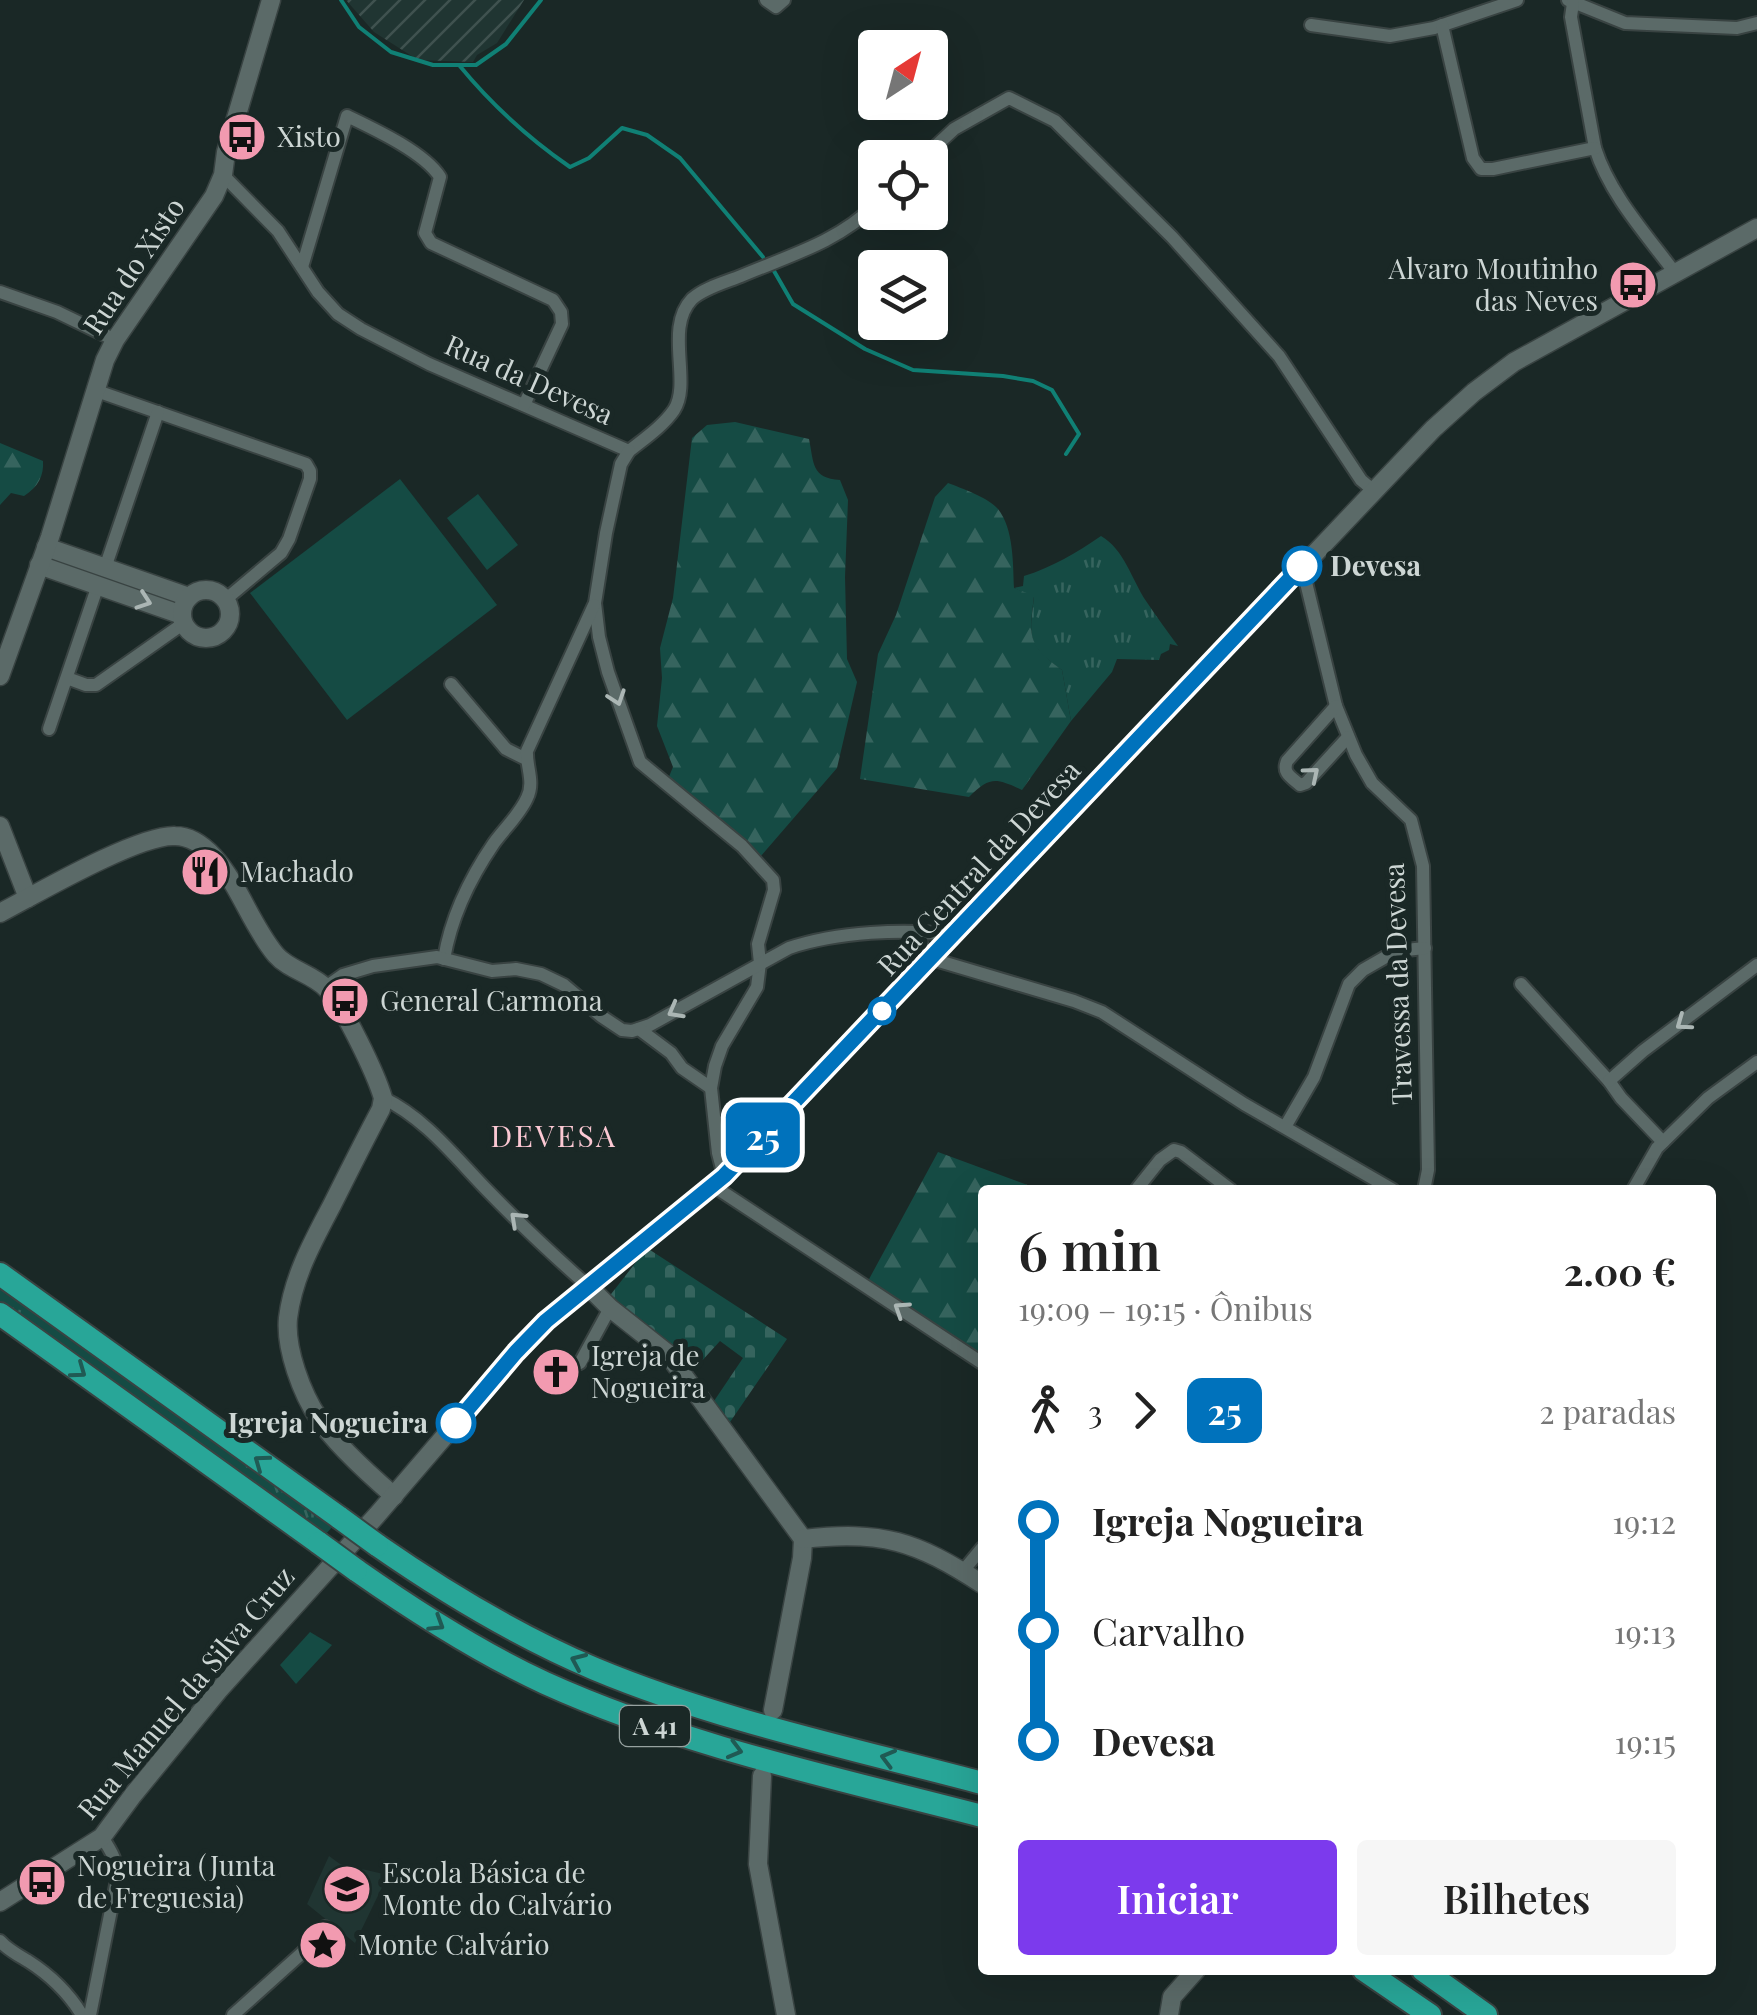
<!DOCTYPE html>
<html lang="pt">
<head>
<meta charset="utf-8">
<style>
  body { margin:0; font-family:"Playfair Display",serif; background:#f6f6f6; color:#222; height:100vh; display:flex; flex-direction:column; font-size:38px; white-space:nowrap }
  * { box-sizing:border-box; margin:0 }
  p { font-size:32px; color:#767676 }
  .icon { flex:none; width:55px; height:55px; fill:none; stroke:currentColor; stroke-width:2; stroke-linecap:round; stroke-linejoin:round }
  .map { position:relative; flex:1; overflow:hidden }
  .sheet { position:absolute; left:978px; top:1185px; width:738px; height:790px; display:flex; flex-direction:column; background:#fff; border-radius:10px; box-shadow:0 10px 40px #0002 }
  .sheet>* { flex:none }
  .badge { padding:0 20px; border-radius:15px; font-size:35px; line-height:65px }
  .needle { width:65px; rotate:36deg }
  .controls { position:absolute; left:858px; top:30px; display:grid; gap:20px }
  .controls a { display:grid; place-items:center; width:90px; height:90px; border-radius:10px; background:#fff; box-shadow:0 10px 40px #0002; font-size:50px }
  .map>.badge { position:absolute; translate:-50% -50%; box-shadow:0 0 0 5px #fff }
  .legs { display:flex; align-items:center; gap:15px; height:110px; padding:0 40px; font-size:32px }
  .legs p { margin-inline-start:auto }
  .headline { display:flex; align-items:center; justify-content:space-between; height:170px; padding:0 40px }
  h1 { font-size:55px; font-weight:600; line-height:75px }
  .button { display:flex; gap:20px; margin-top:auto; padding:20px 40px }
  .button a { flex:1; height:115px; border-radius:10px; background:#7c3aed; color:#fff; font-size:40px; font-weight:600; line-height:115px; text-align:center }
  .button a+a { background:#f6f6f6; color:#222 }
  ul { padding:0 40px; list-style:none }
  li { display:flex; align-items:center; gap:35px; height:110px; font-size:38px }
  li i { display:grid; place-items:center; width:15px; height:100%; margin:0 12px; background:currentColor }
  li i::after { content:''; width:25px; height:25px; margin:-12px; border:8px solid; border-radius:50%; background:#fff }
  li p { margin-inline-start:auto }
  li:first-child i { background:linear-gradient(#0000 50%,currentColor 0) }
  li:last-child i { background:linear-gradient(currentColor 50%,#0000 0) }
  .map>svg:first-child { display:block }
  .built { fill:#203532 }
  .industrial { fill:url(#industrial-furrows) }
  .grass { fill:url(#grass-tufts) }
  .forest { fill:url(#forest-firs) }
  .cemetery { fill:url(#cemetery-stones) }
  .pitch { fill:#154b44 }
  .lines { fill:none; stroke-linecap:round; stroke-linejoin:round }
  .stream { stroke:#108075; stroke-width:4 }
  .street-casing { stroke:#394342; stroke-width:16 }
  .secondary-casing { stroke:#394342; stroke-width:21 }
  .highway-casing { stroke:#394342; stroke-width:26 }
  .street { stroke:#5b6a68; stroke-width:12 }
  .secondary { stroke:#5b6a68; stroke-width:18 }
  .highway { stroke:#28a698; stroke-width:22 }
  .highway-bridge-casing { stroke:#394342; stroke-width:26; stroke-linecap:butt }
  .highway-bridge { stroke:#28a698; stroke-width:22 }
  .oneway { stroke:#abb6b4 }
  .oneway2 { stroke:#205a54 }
  .line-1-casing { stroke:#fff; stroke-width:22 }
  .line-1 { stroke:#0072bc; stroke-width:15 }
  .stop-1-dot { fill:#fff; stroke:#0072bc; stroke-width:5 }
  .labels { text-anchor:middle; stroke-width:10; stroke-linejoin:round; paint-order:stroke }
  .shield { fill:#1a2826; stroke:#97a2a0; stroke-width:2.5 }
  .shield-label { font-size:25px; font-weight:bold; fill:#cdd6d4 }
  .poi-label { font-size:28px; fill:#cdd6d4; stroke:#1a2826; text-anchor:start }
  .street-label { font-size:28px; fill:#cdd6d4; stroke:#1a2826 }
  .stop-label { font-size:28px; font-weight:bold; fill:#cdd6d4; stroke:#1a2826; text-anchor:start }
  .neighbourhood-label { font-size:30px; letter-spacing:2.5px; fill:#fbc8d3; stroke:#1a2826 }
</style>
</head>
<body>
<div class="map">
<svg width="1757" height="2015" viewBox="0 0 1757 2015">
  <defs>
    <pattern id="industrial-furrows" width="10" height="10" patternUnits="userSpaceOnUse" patternTransform="scale(2.5)"><rect width="10" height="10" fill="#203532"/><path d="M-1 1l2-2M0 10L10 0M9 11l2-2" fill="none" stroke="#3f524f"/></pattern>
    <pattern id="grass-tufts" width="24" height="20" patternUnits="userSpaceOnUse" patternTransform="scale(2.5)"><rect width="24" height="20" fill="#154b44"/><path d="M3 7l-1-3M5 7V3M7 7l1-3M15 17l-1-3M17 17v-4M19 17l1-3" fill="none" stroke="#36645e"/></pattern>
    <pattern id="forest-firs" width="22" height="20" patternUnits="userSpaceOnUse" patternTransform="scale(2.5)"><rect width="22" height="20" fill="#154b44"/><path d="M5 1l3.5 6h-7zM16 11l3.5 6h-7z" fill="#36645e"/></pattern>
    <pattern id="cemetery-stones" width="16" height="16" patternUnits="userSpaceOnUse" patternTransform="scale(2.5)"><rect width="16" height="16" fill="#154b44"/><path d="M2 7V4a2 2 0 0 1 4 0v3zM10 15v-3a2 2 0 0 1 4 0v3z" fill="#36645e"/></pattern>
  </defs>
  <rect width="100%" height="100%" fill="#1a2826"/>
  <path class="built" d="M329,1856L340,1864L388,1875L355,1943L307,1904Z"/>
  <path class="industrial" d="M346,0H524L497,43L477,55L473,62L418,60L374,32Z"/>
  <g class="grass">
    <path d="M1101,536C1124,549 1132,580 1146,601C1156,616 1167,631 1178,646L1170,644L1169,650L1161,654L1159,660L1117,659L1112,672L1071,721L1062,670C1027,645 1029,639 1034,597L1014,588L1023,586L1024,576C1053,567 1076,553 1101,536Z"/>
    <path d="M0,1286L333,1526L325,1535L0,1301Z"/>
  </g>
  <g class="forest">
    <path d="M735,422L809,439C814,463 811,478 840,480L848,500L845,577L847,659L857,682L837,768L760,857L668,779L673,767L657,726L662,678L660,648L673,598L692,438L707,425Z"/>
    <path d="M0,443L43,461C44,476 38,487 24,496L11,493L0,505Z"/>
    <path d="M948,483C961,488 989,498 998,509C1014,529 1013,565 1014,588L1034,596C1029,638 1027,644 1062,670L1071,721L1022,790C996,778 990,776 969,797L860,779L878,654L896,615L935,497Z"/>
    <path d="M938,1152L1041,1190H982V1357L868,1281Z"/>
  </g>
  <path class="cemetery" d="M647,1248L787,1339L728,1425L712,1404L743,1358L720,1341L689,1375L608,1298Z"/>
  <g class="pitch">
    <path d="M400,479L497,605L347,720L250,593Z"/>
    <path d="M478,494L518,545L487,570L447,518Z"/>
    <path d="M310,1632L332,1645L296,1684L280,1665Z"/>
  </g>
  <g class="lines">
    <g class="stream">
      <path d="M341,0L359,27L391,52L433,65H476L506,44L541,0"/>
      <path d="M459,65C491,104 528,138 570,167L589,158L622,128L647,135L680,158L763,257"/>
      <path d="M774,271L793,304L865,349L913,370L1003,376L1033,381L1052,390L1079,434L1066,454"/>
    </g>
    <g class="street-casing">
      <g id="street">
        <path d="M766,0L776,7L784,0"/>
        <path d="M1568,0L1625,23L1737,28L1757,23"/>
        <path d="M1573,3L1571,17L1595,148C1610,195 1646,234 1675,273"/>
        <path d="M1311,25L1390,36L1434,28L1517,0"/>
        <path d="M1442,25L1473,158L1481,169H1493L1595,148"/>
        <path d="M923,158L954,129L1009,98L1055,121L1172,237L1279,356L1361,480L1374,491"/>
        <path d="M223,175L278,231L318,292L338,314L361,329L429,364L629,451C644,439 663,426 674,410C692,382 664,328 692,299C704,288 726,282 741,276C788,256 838,242 875,205"/>
        <path d="M302,267L347,116C374,129 424,152 440,177L425,233L431,243L553,300L561,312L562,324L524,405"/>
        <path d="M0,292L57,312L115,340"/>
        <path d="M94,390L306,464L310,471V479L289,539L281,553L225,600"/>
        <path d="M629,451L621,464L606,533L595,603L599,637L608,672L640,762L742,846L773,880L774,890L758,944L760,963L757,987L722,1046L715,1066L711,1088L718,1153L724,1176"/>
        <path d="M1302,566L1336,706L1356,755L1372,783L1411,820L1423,866L1428,1170L1424,1190"/>
        <path d="M105,568L158,412"/>
        <path d="M67,678L86,685H96L184,623"/>
        <path d="M451,684L506,749L526,759"/>
        <path d="M1336,706L1287,761C1282,773 1291,777 1300,785L1306,783L1348,737"/>
        <path d="M49,729L98,585"/>
        <path d="M904,932L920,943L932,959L1074,1001L1102,1012L1244,1104L1393,1190"/>
        <path d="M444,959C451,917 470,878 494,843C505,828 520,814 527,798C535,782 526,767 527,751L594,605"/>
        <path d="M1521,984L1609,1081L1621,1098L1663,1142"/>
        <path d="M326,987L343,975L373,966L437,957L492,971L516,969L541,974L564,985L601,1016L622,1030L632,1031L650,1025L789,948C836,932 905,928 954,935"/>
        <path d="M639,1029L671,1053L682,1068L711,1088"/>
        <path d="M1609,1081L1643,1051L1757,965"/>
        <path d="M383,1098C425,1118 455,1157 487,1190C519,1223 553,1255 588,1286"/>
        <path d="M1285,1127L1314,1077L1349,984L1363,970L1396,951L1425,948"/>
        <path d="M712,1185L982,1363"/>
        <path d="M1136,1190L1160,1160L1174,1150L1181,1152L1231,1190"/>
        <path d="M1633,1190L1657,1148L1708,1098L1757,1062"/>
        <path d="M580,1363L610,1308"/>
        <path d="M963,1571L982,1548"/>
        <path d="M0,1941C8,1950 18,1955 28,1961C50,1975 68,1992 82,2015"/>
        <path d="M90,2015L117,1880C118,1862 112,1852 102,1837"/>
        <path d="M233,2015L302,1953L325,1927"/>
      </g>
    </g>
    <g class="secondary-casing">
      <g id="secondary">
        <path d="M46,547L189,597"/>
        <path d="M39,565L182,615"/>
        <circle cx="206" cy="614" r="24"/>
        <path d="M0,676L50,537L105,360L115,340L214,196L223,175L226,152L271,0"/>
        <path d="M0,826L28,898"/>
        <path d="M0,913C36,894 139,834 175,836C191,836 204,846 214,857C240,886 251,925 276,955C289,970 313,974 327,989C344,1007 376,1074 383,1098L381,1109C364,1141 348,1173 332,1205C313,1241 293,1277 288,1318C285,1349 302,1394 319,1419C335,1444 371,1476 394,1496"/>
        <path d="M588,1286L610,1308L667,1353L803,1539L802,1558L773,1710"/>
        <path d="M803,1539C882,1530 916,1541 982,1584"/>
        <path d="M762,1776L758,1864L786,2015"/>
        <path d="M0,1902L102,1837L133,1795L218,1691L377,1515L516,1353L546,1321L724,1176L1433,429L1474,392L1514,362L1757,228"/>
        <path d="M1169,2015L1172,1997L1196,1970"/>
      </g>
    </g>
    <g class="highway-casing">
      <g id="highway">
        <path d="M0,1274L340,1518"/>
        <path d="M0,1314L319,1543"/>
        <path d="M377,1545C446,1593 517,1636 595,1669C717,1720 854,1749 982,1783"/>
        <path d="M356,1570C416,1612 478,1652 545,1683C684,1746 836,1778 982,1816"/>
        <path d="M1364,1970L1430,2015"/>
        <path d="M1423,1970L1486,2015"/>
      </g>
    </g>
    <use href="#street" class="street"/>
    <use href="#secondary" class="secondary"/>
    <use href="#highway" class="highway"/>
    <g class="highway-bridge-casing">
      <g id="highway-bridge">
        <path d="M340,1518L377,1545"/>
        <path d="M319,1543L356,1570"/>
      </g>
    </g>
    <use href="#highway-bridge" class="highway-bridge"/>
  </g>
  <defs><path id="oneway-chevron" d="M-2-3.5L2.5 0L-2 3.5" fill="none" stroke-width="1.6" stroke-linecap="round" stroke-linejoin="round" transform="scale(2.5)"/></defs>
  <g class="oneway">
    <use href="#oneway-chevron" transform="translate(144 601) rotate(19)"/>
    <use href="#oneway-chevron" transform="translate(617 698) rotate(71)"/>
    <use href="#oneway-chevron" transform="translate(1312 774) rotate(-40)"/>
    <use href="#oneway-chevron" transform="translate(675 1011) rotate(151)"/>
    <use href="#oneway-chevron" transform="translate(1683 1023) rotate(144)"/>
    <use href="#oneway-chevron" transform="translate(517 1219) rotate(-137)"/>
    <use href="#oneway-chevron" transform="translate(901 1309) rotate(-147)"/>
  </g>
  <g class="oneway2">
    <use href="#oneway-chevron" transform="translate(79 1371) rotate(36)"/>
    <use href="#oneway-chevron" transform="translate(261 1462) rotate(-144)"/>
    <use href="#oneway-chevron" transform="translate(437 1624) rotate(32)"/>
    <use href="#oneway-chevron" transform="translate(578 1661) rotate(-156)"/>
    <use href="#oneway-chevron" transform="translate(735 1750) rotate(15)"/>
    <use href="#oneway-chevron" transform="translate(888 1758) rotate(-165)"/>
  </g>
  <g class="lines">
    <g class="line-1-casing">
      <path id="line-1" d="M456,1423L516,1352L546,1321L724,1176L1302,566"/>
    </g>
    <use href="#line-1" class="line-1"/>
  </g>
  <defs>
    <g id="bus-disc" transform="scale(2.5)"><circle r="9.5" fill="#f29ab0" stroke="#1a2826"/><path d="M-5-6H5V4H4V6H2V4H-2V6H-4V4H-5ZM-3.5-4V0h7V-4ZM-3.5 1.2v1.5H-2V1.2ZM2 1.2v1.5H3.5V1.2Z" fill="#111"/></g>
    <g id="restaurant-disc" transform="scale(2.5)"><circle r="9.5" fill="#f29ab0" stroke="#1a2826"/><path d="M-5-6h1v4h1v-4h1v4h1v-4h1v5L-1.5 .5V6h-2V.5L-5-1ZM5-6V6H3V1.5H1.5Q1.5-4 5-6Z" fill="#111"/></g>
    <g id="church-disc" transform="scale(2.5)"><circle r="9.5" fill="#f29ab0" stroke="#1a2826"/><path d="M-1.2-6h2.4v3.5h3.3v2.4h-3.3V6h-2.4V-.1h-3.3v-2.4h3.3Z" fill="#111"/></g>
    <g id="school-disc" transform="scale(2.5)"><circle r="9.5" fill="#f29ab0" stroke="#1a2826"/><path d="M0-5L7-2L0 1L-7-2ZM-4 1L0 2.5L4 1V4Q0 6-4 4Z" fill="#111"/></g>
    <g id="sight-disc" transform="scale(2.5)"><circle r="9.5" fill="#f29ab0" stroke="#1a2826"/><path d="M0-6L1.8-2.2L6-1.7L2.9 1.2L3.7 5.4L0 3.3L-3.7 5.4L-2.9 1.2L-6-1.7L-1.8-2.2Z" fill="#111"/></g>
  </defs>
  <g fill-rule="evenodd">
    <use href="#bus-disc" x="242" y="137"/>
    <use href="#bus-disc" x="1633" y="285"/>
    <use href="#restaurant-disc" x="205" y="872"/>
    <use href="#bus-disc" x="345" y="1001"/>
    <use href="#church-disc" x="556" y="1372"/>
    <use href="#bus-disc" x="42" y="1882"/>
    <use href="#school-disc" x="347" y="1889"/>
    <use href="#sight-disc" x="323" y="1945"/>
  </g>
  <g class="stop-1-dot">
    <circle cx="1302" cy="566" r="18"/>
    <circle cx="882" cy="1011" r="12"/>
    <circle cx="456" cy="1423" r="18"/>
  </g>
  <g class="labels">
    <rect class="shield" x="620" y="1706" width="70" height="40" rx="8"/>
    <g class="shield-label">
      <text x="655" y="1735">A 41</text>
    </g>
    <g class="poi-label">
      <text x="277" y="147">Xisto</text>
      <text x="1598" y="279" text-anchor="end">Alvaro Moutinho<tspan x="1598" dy="32">das Neves</tspan></text>
      <text x="240" y="882">Machado</text>
      <text x="380" y="1011">General Carmona</text>
      <text x="591" y="1366">Igreja de<tspan x="591" dy="32">Nogueira</tspan></text>
      <text x="77" y="1876">Nogueira (Junta<tspan x="77" dy="32">de Freguesia)</tspan></text>
      <text x="382" y="1883">Escola Básica de<tspan x="382" dy="32">Monte do Calvário</tspan></text>
      <text x="358" y="1955">Monte Calvário</text>
    </g>
    <g class="street-label">
      <text transform="translate(134 266) rotate(-56)" y="10">Rua do Xisto</text>
      <text transform="translate(529 380) rotate(24)" y="10">Rua da Devesa</text>
      <text transform="translate(979 868) rotate(-47)" y="10">Rua Central da Devesa</text>
      <text transform="translate(1398 984) rotate(-92)" y="10">Travessa da Devesa</text>
      <text transform="translate(186 1693) rotate(-50)" y="10">Rua Manuel da Silva Cruz</text>
    </g>
    <g class="stop-label">
      <text x="1330" y="576">Devesa</text>
      <text x="428" y="1433" text-anchor="end">Igreja Nogueira</text>
    </g>
    <g class="neighbourhood-label">
      <text x="554" y="1147">DEVESA</text>
    </g>
  </g>
</svg>
<div class="controls">
<a><svg class="needle" viewBox="-14 -14 28 28"><path d="M0-13l5 13h-10z" fill="#e53935"/><path d="M0 13l5-13h-10z" fill="#767676"/></svg></a>
<a><svg class="icon" aria-label="locate" viewBox="0 0 24 24"><circle cx="12" cy="12" r="6"/><path d="M12 2v4M12 18v4M2 12h4M18 12h4"/></svg></a>
<a><svg class="icon" aria-label="layers" viewBox="0 0 24 24"><path d="M12 4l9 5-9 5-9-5zM3 14l9 5 9-5"/></svg></a>
</div>
<b class="badge" style="left:763px;top:1135px;background:#0072bc;color:#fff">25</b>
<section class="sheet">
<div class="headline"><div><h1>6 min</h1><p>19:09 – 19:15 · Ônibus</p></div><b>2.00 €</b></div>
<div class="legs"><svg class="icon" aria-label="walk" viewBox="0 0 24 24"><circle cx="13" cy="4" r="2"/><path d="M13 8l-2 6 4 7M11 14l-3 7M7 12l3-4h3l4 4"/></svg>3<svg class="icon" aria-label="forward" viewBox="0 0 24 24"><path d="M9 5l7 7-7 7"/></svg><b class="badge" style="background:#0072bc;color:#fff">25</b><p>2 paradas</p></div>
<ul>
<li><i style="color:#0072bc"></i><b>Igreja Nogueira</b><p>19:12</p></li>
<li><i style="color:#0072bc"></i><span>Carvalho</span><p>19:13</p></li>
<li><i style="color:#0072bc"></i><b>Devesa</b><p>19:15</p></li>
</ul>
<div class="button"><a>Iniciar</a><a>Bilhetes</a></div>
</section>
</div>
</body>
</html>
